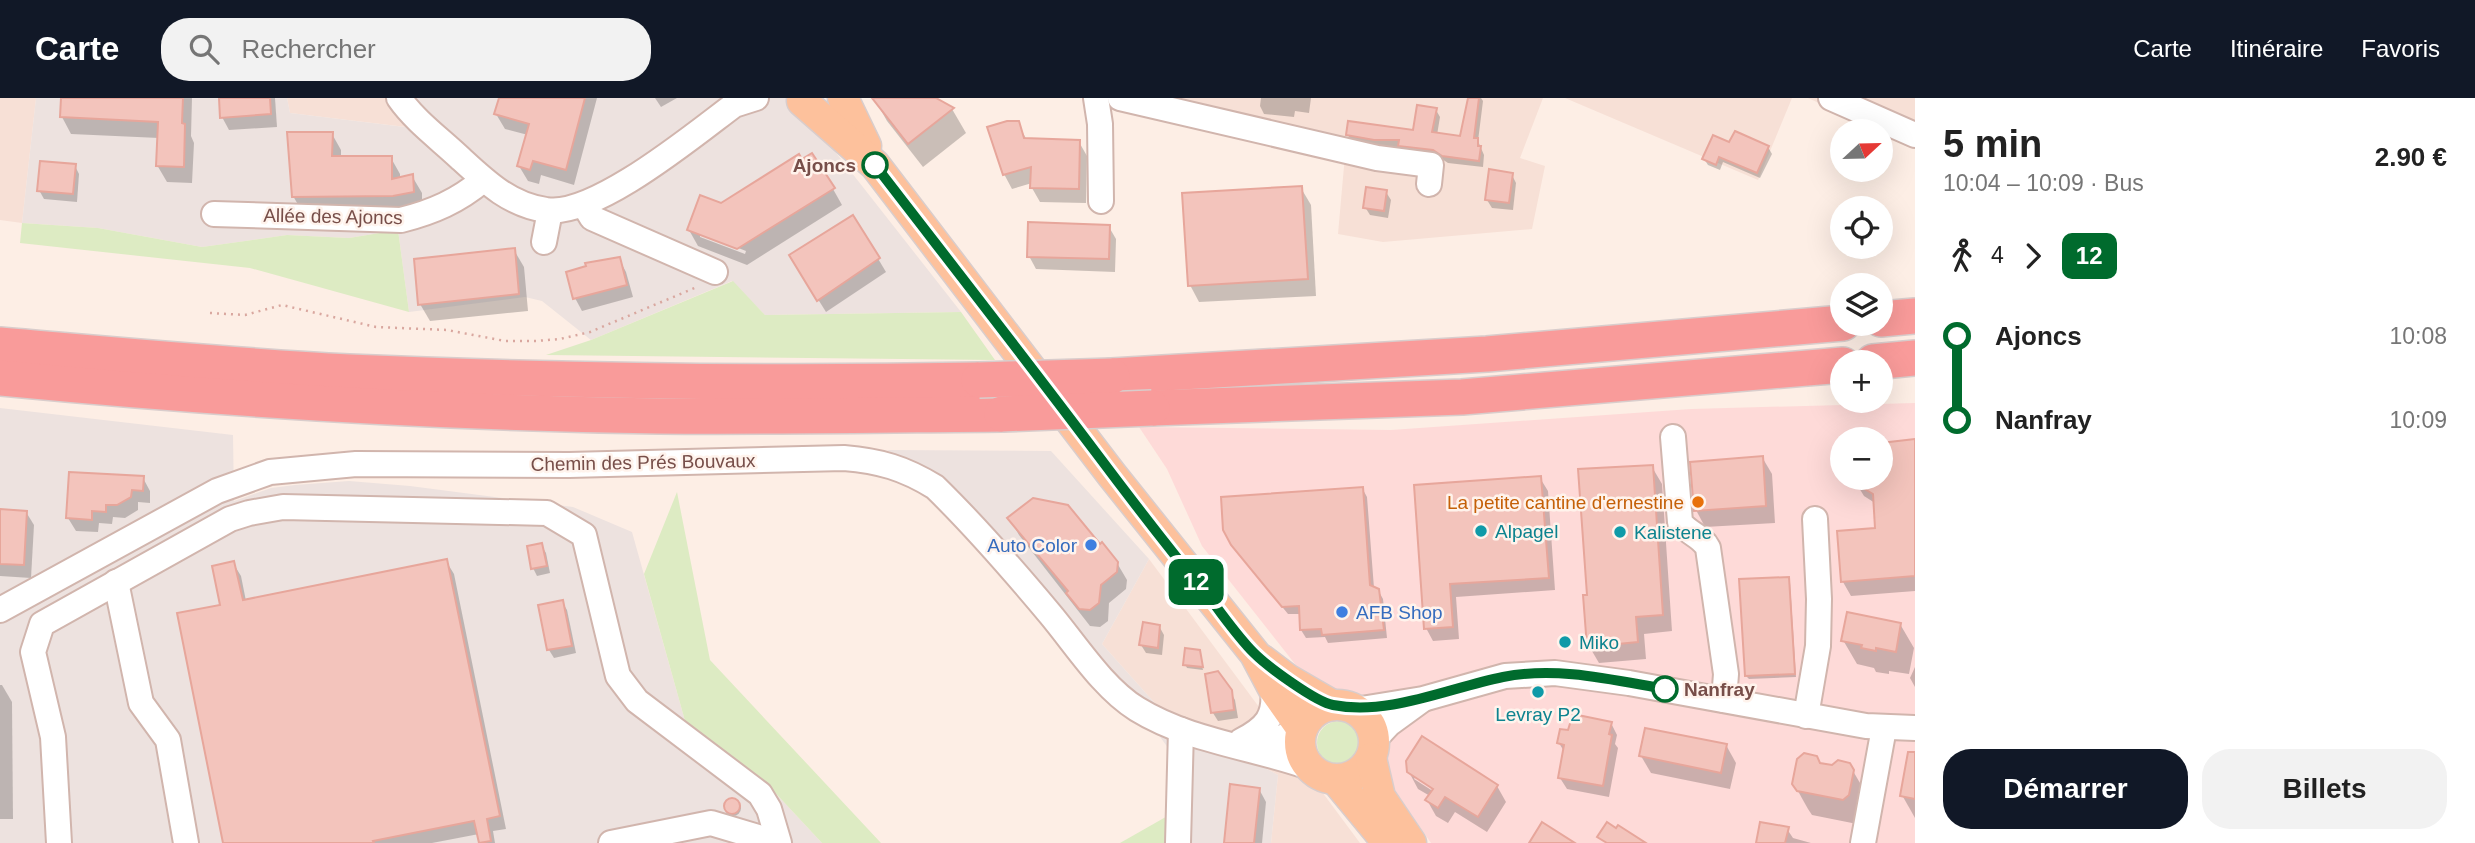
<!DOCTYPE html>
<html lang="fr">
<head>
<meta charset="utf-8">
<style>
  body { margin:0; font-family:Helvetica,sans-serif; background:#f2f2f2; color:#222; height:100vh; display:flex; flex-direction:column; font-size:26px; white-space:nowrap }
  * { box-sizing:border-box; margin:0 }
  p { font-size:23px; color:#767676 }
  .icon { flex:none; width:38px; height:38px; fill:none; stroke:currentColor; stroke-width:2; stroke-linecap:round; stroke-linejoin:round }
  .map { position:relative; flex:1; overflow:hidden }
  .details { display:flex; flex-direction:column; background:#fff; width:560px }
  .details>* { flex:none }
  .badge { padding:0 14px; border-radius:10px; font-size:24px; line-height:46px }
  .needle { width:46px; rotate:68deg }
  .buttons { position:absolute; left:1830px; top:21px; display:grid; gap:14px }
  .buttons a { display:grid; place-items:center; width:63px; height:63px; border-radius:50%; background:#fff; box-shadow:0 7px 28px #0002; font-size:35px }
  .map>.badge { position:absolute; translate:-50% -50%; box-shadow:0 0 0 4px #fff }
  .legs { display:flex; align-items:center; gap:10px; height:77px; padding:0 28px; font-size:23px }
  .legs p { margin-inline-start:auto }
  .summary { display:flex; align-items:center; justify-content:space-between; height:119px; padding:0 28px }
  h1 { font-size:38px; font-weight:700; line-height:52px }
  .primary-button { display:flex; gap:14px; margin-top:auto; padding:14px 28px }
  .primary-button a { flex:1; height:80px; border-radius:28px; background:#111827; color:#fff; font-size:28px; font-weight:700; line-height:80px; text-align:center }
  .primary-button a+a { background:#f2f2f2; color:#222 }
  ul { padding:0 28px; list-style:none }
  li { display:flex; align-items:center; gap:24px; height:84px; font-size:26px }
  li i { display:grid; place-items:center; width:10px; height:100%; margin:0 9px; background:currentColor }
  li i::after { content:''; width:18px; height:18px; margin:-9px; border:5px solid; border-radius:50%; background:#fff }
  li p { margin-inline-start:auto }
  li:first-child i { background:linear-gradient(#0000 50%,currentColor 0) }
  li:last-child i { background:linear-gradient(currentColor 50%,#0000 0) }
  header { display:flex; align-items:center; gap:42px; box-sizing:border-box; height:98px; padding:0 35px; background:#111827; color:#fff }
  header strong { font-size:33px }
  nav { display:flex; gap:38px; margin-inline-start:auto; font-size:24px }
  .search { width:490px; height:63px; background:#f2f2f2; display:flex; align-items:center; gap:18px; box-sizing:border-box; padding:0 24px; border-radius:28px; color:#767676; font-size:26px }
  main { display:flex; flex:1; min-height:0 }
  .map>svg:first-child { display:block }
  .residential { fill:#f7e0d6 }
  .commercial { fill:#fedad8; fill-rule:evenodd }
  .industrial { fill:#ede2df }
  .green { fill:#ddebc3 }
  .shadow { fill:#0003; fill-rule:evenodd }
  .building { fill:#f3c4bc; stroke:#e7a69b; stroke-width:2 }
  .lines { fill:none; stroke-linecap:round; stroke-linejoin:round }
  .minor-casing { stroke:#d1b5ad; stroke-width:28 }
  .major-casing { stroke:#d9cdcc; stroke-width:33 }
  .highway-casing { stroke:#d9cdcc; stroke-width:38 }
  .path { stroke:#d9a79f; stroke-width:2.5; stroke-dasharray:2 5; stroke-linecap:butt }
  .minor { stroke:#fff; stroke-width:24 }
  .major { stroke:#fdc19c; stroke-width:30 }
  .highway { stroke:#f99b9a; stroke-width:35 }
  .highway-bridge-casing { stroke:#d9cdcc; stroke-width:38; stroke-linecap:butt }
  .highway-bridge { stroke:#f99b9a; stroke-width:35 }
  .line-1-casing { stroke:#fff; stroke-width:16 }
  .line-1 { stroke:#006b2d; stroke-width:10 }
  .stop-1-dot { fill:#fff; stroke:#006b2d; stroke-width:3.5 }
  .food-dot { fill:#e8710a; stroke:#fff3ec; stroke-width:2.5 }
  .culture-dot { fill:#0f9aa8; stroke:#fff3ec; stroke-width:2.5 }
  .shop-dot { fill:#3f7fe0; stroke:#fff3ec; stroke-width:2.5 }
  .labels { text-anchor:middle; stroke-width:5; stroke-linejoin:round; paint-order:stroke }
  .stop-label { font-size:19px; font-weight:bold; fill:#774e49; stroke:#fff3ec; text-anchor:end }
  .street-label { font-size:19px; fill:#774e49; stroke:#fff3ec }
  .food-label { font-size:19px; fill:#c56008; stroke:#fff3ec; text-anchor:end }
  .culture-label { font-size:19px; fill:#0d838f; stroke:#fff3ec; text-anchor:start }
  .shop-label { font-size:19px; fill:#366cbe; stroke:#fff3ec; text-anchor:end }
</style>
</head>
<body>
<header>
<strong>Carte</strong>
<div class="search"><svg class="icon" aria-label="search" viewBox="0 0 24 24"><circle cx="10" cy="10" r="6"/><path d="M15 15l6 6"/></svg>Rechercher</div>
<nav><a>Carte</a><a>Itinéraire</a><a>Favoris</a></nav>
</header>
<main>
<div class="map">
<svg width="1915" height="745" viewBox="0 0 1915 745">
  <rect width="100%" height="100%" fill="#fdeee5"/>
  <g class="residential">
    <path d="M0,0H36L22,125L0,122Z"/>
    <path d="M287,0H385L406,29L290,15Z"/>
    <path d="M1154,0H1543L1520,60L1545,68L1532,131L1383,144L1338,136L1346,46Z"/>
    <path d="M1565,0H1792L1758,82Z"/>
    <path d="M1808,0H1915V50L1881,34Z"/>
    <path d="M1149,461L1360,745H1271L1278,677L1161,612L1102,546Z"/>
  </g>
  <path class="commercial" d="M1915,305V745H1431L1395,693L1202,448L1167,371L1139,329L1391,332L1691,311ZM1843,341H1881V380H1843Z"/>
  <g class="industrial">
    <path d="M36,0H287L290,15L405,29L385,0H793L961,214L765,217L732,183L591,242L542,203L525,199L409,214L398,132L349,140L287,137L202,149L98,130L22,125Z"/>
    <path d="M0,310L233,337L234,403L271,390L295,387L349,383L410,388L573,409L632,434L687,630L767,686L822,745H0Z"/>
    <path d="M887,352L1051,353L1149,461L1102,546L1161,612L1278,677L1271,745H1171V654L1132,600L958,392Z"/>
  </g>
  <g class="green">
    <path d="M22,125L98,130L202,149L287,137L349,140L398,132L409,214L250,170L20,145Z"/>
    <path d="M733,183L765,217L961,214L995,262L546,257L591,242Z"/>
    <path d="M677,394L710,562L881,745H822L767,686L687,630L644,476Z"/>
    <circle cx="1339" cy="645" r="22"/>
    <path d="M1171,716V745H1120Z"/>
  </g>
  <g class="shadow">
    <path d="M62,0H192L191,38L194,45L192,85L167,84L157,67L159,40L71,36L62,19Z"/>
    <path d="M221,0H275L277,29L229,32L222,19Z"/>
    <path d="M500,0H597L574,87L541,77L539,86L528,83L519,68L528,37L505,31L496,16Z"/>
    <path d="M655,0H677L661,9Z"/>
    <path d="M874,0H931L952,11L966,35L923,69L887,23Z"/>
    <path d="M1261,0H1311L1309,15L1295,13L1294,19L1264,16L1260,8Z"/>
    <path d="M1469,0H1481L1483,3L1478,43L1484,57L1483,69L1448,65L1439,59L1405,55L1401,49H1379L1352,45L1348,37L1415,34L1436,12L1440,19L1437,37L1462,40Z"/>
    <path d="M1017,25L1027,42L1079,44L1087,58L1086,105L1040,104L1032,90V85L1012,91L1004,76Z"/>
    <path d="M332,36L341,52V60H391L400,76V81L412,78L422,95V110L303,115L293,98Z"/>
    <path d="M1730,46L1768,49L1772,56L1760,80L1723,64L1720,72L1708,67L1704,61Z"/>
    <path d="M75,68L79,76L77,104L44,101L39,92Z"/>
    <path d="M1512,77L1516,85L1513,112L1492,110L1487,102Z"/>
    <path d="M1301,90L1311,107L1316,198L1199,204L1190,187Z"/>
    <path d="M833,91L842,107L747,167L698,148L689,132L721,107ZM700,135L746,153L745,156L700,139Z"/>
    <path d="M1386,94L1391,102L1388,120L1370,117L1365,109Z"/>
    <path d="M853,119L886,174L826,214L799,171Z"/>
    <path d="M1109,129L1116,141L1115,174L1036,171L1029,158Z"/>
    <path d="M514,152L524,169L528,213L430,223L420,206Z"/>
    <path d="M619,161L626,174L633,199L582,213L575,200Z"/>
    <path d="M1915,343V493L1851,498L1843,484L1877,432L1875,405L1864,398L1853,380H1881Z"/>
    <path d="M1762,359L1772,376L1775,425L1705,429L1696,412Z"/>
    <path d="M1652,369L1662,386L1672,533L1644,536L1646,561L1599,565L1589,548V499Z"/>
    <path d="M143,380L150,393V405L138,404V412L125,420L113,419L112,426L99,425L98,434L76,433L68,420Z"/>
    <path d="M1540,380L1548,393L1555,492L1456,499L1459,541L1433,543L1426,530L1416,389Z"/>
    <path d="M1362,390L1367,399L1374,490L1378,492L1383,501L1387,540L1328,545L1325,539L1306,540L1301,532V516H1288L1238,455Z"/>
    <path d="M0,413L26,414L34,427L31,480L0,478Z"/>
    <path d="M1010,421L1099,448L1117,465L1127,482L1126,491L1109,505L1108,523L1100,529L1090,528L1019,437Z"/>
    <path d="M541,447L546,455L550,475L537,478L533,470Z"/>
    <path d="M446,463L454,476L506,731L493,733L495,745H481L479,736L432,745H225L222,508L233,465L241,478L246,503Z"/>
    <path d="M1788,480L1790,484L1796,579L1749,581L1746,578Z"/>
    <path d="M562,504L567,512L576,555L554,560L549,552Z"/>
    <path d="M1900,526L1914,550L1909,576L1889,573V576L1876,574L1874,570L1857,566L1843,542Z"/>
    <path d="M1159,528L1164,537L1162,557L1146,555L1141,547Z"/>
    <path d="M1199,554L1203,572L1187,570L1185,566Z"/>
    <path d="M1915,569V589L1910,580Z"/>
    <path d="M0,587H2L12,604L13,721H0Z"/>
    <path d="M1230,593L1235,602L1238,620L1218,623L1213,615Z"/>
    <path d="M1611,625L1617,637L1615,646L1618,650L1609,699L1567,691L1560,680L1565,655L1559,645L1569,634Z"/>
    <path d="M1726,647L1736,665L1730,691L1651,675L1641,658Z"/>
    <path d="M1819,666L1853,673L1867,697L1857,726L1812,717L1808,711L1794,686Z"/>
    <path d="M1915,667V720L1902,697Z"/>
    <path d="M1409,674L1497,688L1506,704L1487,734L1455,714L1448,725L1436,718L1427,702L1430,698L1418,691ZM1416,678L1441,694L1439,697L1414,681Z"/>
    <path d="M1259,691L1266,704L1262,745H1225Z"/>
    <circle cx="733" cy="710" r="8"/>
    <path d="M1787,731L1793,740L1811,745H1758Z"/>
  </g>
  <g class="building">
    <path d="M61,0H183L182,25L185,26L184,69L156,68L158,24L60,19Z"/>
    <path d="M219,0H270L271,16L220,20Z"/>
    <path d="M499,0H585L566,72L533,63L530,72L517,68L529,26L494,16Z"/>
    <path d="M872,0H936L954,10L908,46Z"/>
    <path d="M1468,0H1479L1474,40H1478V48H1481L1479,63L1442,58L1433,52L1398,48L1399,42H1374L1346,37L1348,23L1413,32L1417,7L1437,10L1432,34L1460,38Z"/>
    <path d="M1007,23H1019L1024,40L1080,42L1079,91L1030,90L1031,69L1003,77L987,29Z"/>
    <path d="M1735,33L1769,48L1757,75L1719,59L1716,67L1702,61L1713,37L1729,44Z"/>
    <path d="M287,34H333L332,58H392V81L413,76L414,94L393,98L292,99Z"/>
    <path d="M812,55L835,90L737,151L687,132L700,97L721,105L799,56L802,61Z"/>
    <path d="M40,63L76,66L73,96L37,93Z"/>
    <path d="M1489,71L1513,75L1509,105L1485,102Z"/>
    <path d="M1302,88L1308,181L1188,188L1182,95Z"/>
    <path d="M1366,89L1387,92L1384,113L1363,110Z"/>
    <path d="M853,117L880,160L817,203L789,157Z"/>
    <path d="M1028,124L1110,127L1109,161L1027,159Z"/>
    <path d="M515,150L519,196L418,207L414,161Z"/>
    <path d="M620,159L627,187L573,201L566,174L586,168L585,165Z"/>
    <path d="M1915,341V478L1841,484L1837,433L1875,430L1873,396L1846,380H1881V345Z"/>
    <path d="M1763,358L1766,408L1694,413L1690,364Z"/>
    <path d="M1653,367L1663,517L1636,519L1638,544L1587,549L1583,497H1587L1578,371Z"/>
    <path d="M69,374L144,378L143,393L132,392L131,399L117,407H106V414L92,413V422L66,420Z"/>
    <path d="M1541,378L1549,480L1450,486L1453,529L1424,531L1414,387Z"/>
    <path d="M1363,389L1370,487L1379,491L1384,532L1322,537L1321,531L1300,532L1299,508L1282,509L1231,447L1223,432L1221,399Z"/>
    <path d="M1033,400L1068,407L1100,446L1102,444L1118,464L1117,474L1101,487L1099,505L1090,512L1079,511L1066,495L1068,493L1007,420Z"/>
    <path d="M0,411L27,413L24,467L0,466Z"/>
    <path d="M542,445L547,468L531,471L527,448Z"/>
    <path d="M447,461L500,718L487,721L491,743L479,745L474,723L373,743L374,745H223L177,515L220,507L212,468L234,463L243,502Z"/>
    <path d="M1789,479L1795,576L1745,578L1739,481Z"/>
    <path d="M563,502L572,548L547,552L538,507Z"/>
    <path d="M1847,514L1901,525L1896,554L1876,550V553L1861,550L1862,547L1841,543Z"/>
    <path d="M1143,524L1160,527L1158,550L1139,547Z"/>
    <path d="M1185,550L1200,552L1203,569L1183,567Z"/>
    <path d="M1218,573L1232,592L1234,612L1211,615L1205,576Z"/>
    <path d="M1573,616L1612,624L1609,636L1612,637L1603,688L1558,680L1564,647L1557,645L1560,631L1568,632Z"/>
    <path d="M1645,630L1727,646L1721,675L1639,658Z"/>
    <path d="M1422,638L1498,687L1478,719L1445,699L1438,710L1425,702L1433,691L1407,674L1406,663Z"/>
    <path d="M1908,654H1915V701L1900,698Z"/>
    <path d="M1804,655L1817,658L1820,665L1832,667L1838,662L1850,665L1854,672L1849,697L1843,702L1797,693L1792,686L1797,661Z"/>
    <path d="M1230,686L1260,690L1254,745H1224Z"/>
    <circle cx="732" cy="708" r="8"/>
    <path d="M1542,724L1575,745H1529Z"/>
    <path d="M1607,724L1616,730L1618,727L1646,745H1607L1597,739Z"/>
    <path d="M1760,724L1789,729L1785,745H1756Z"/>
  </g>
  <g class="lines">
    <g class="minor-casing">
      <g id="minor">
        <path d="M399,0C415,23 440,41 460,60C486,84 510,107 546,112C594,120 695,36 734,7L756,0"/>
        <path d="M1096,0L1100,26L1101,103"/>
        <path d="M1120,0L1377,60L1431,67L1429,86"/>
        <path d="M1831,0L1915,37"/>
        <path d="M584,107L592,120L715,174"/>
        <path d="M214,116L401,122C433,114 458,103 483,82"/>
        <path d="M544,144L550,113"/>
        <path d="M1673,339L1680,424C1687,435 1702,438 1708,450L1726,576L1724,602"/>
        <path d="M116,484L141,605L168,642L186,745"/>
        <path d="M0,512L217,393L270,374L356,366L569,367L844,360C880,363 904,370 935,389C976,429 1014,473 1050,516C1076,547 1103,590 1137,611C1189,643 1252,649 1309,669"/>
        <path d="M1355,612L1423,601L1505,578L1555,575L1629,585L1866,628L1915,630"/>
        <path d="M1806,618L1818,548L1819,501L1815,421"/>
        <path d="M1374,642L1389,626L1422,602"/>
        <path d="M1241,643C1266,630 1276,619 1273,590"/>
        <path d="M1244,644L1264,645L1301,633"/>
        <path d="M59,745L53,639L33,554L42,526L230,421L249,415L283,409L547,415L584,437L618,578L637,603L760,696L769,711L779,745"/>
        <path d="M611,745L711,725L778,745"/>
        <path d="M1178,745L1181,632"/>
        <path d="M1863,745L1884,630"/>
      </g>
    </g>
    <g class="major-casing">
      <g id="major">
        <path d="M843,0L866,48"/>
        <path d="M802,3L875,67L1112,377L1255,556L1273,590L1302,631"/>
        <path d="M1262,562L1287,581L1332,607"/>
        <circle cx="1337" cy="644" r="37"/>
        <path d="M1371,660L1380,699L1411,745"/>
        <path d="M1336,682L1388,745"/>
      </g>
    </g>
    <g class="highway-casing">
      <g id="highway">
        <path d="M1881,221L1915,218"/>
        <path d="M0,247C116,257 232,268 349,274C559,283 769,286 979,282"/>
        <path d="M1873,264L1915,260"/>
        <path d="M1112,278L1487,256L1843,225"/>
        <path d="M0,280C219,301 439,315 659,318C773,319 888,317 1002,316"/>
        <path d="M1152,310L1462,299L1843,267"/>
      </g>
    </g>
    <path class="path" d="M210,215L245,217L282,207L376,229L447,232L505,243H536L560,241L590,234L697,189"/>
    <use href="#minor" class="minor"/>
    <use href="#major" class="major"/>
    <use href="#highway" class="highway"/>
    <g class="highway-bridge-casing">
      <g id="highway-bridge">
        <path d="M979,282L1112,278"/>
        <path d="M1002,316L1152,310"/>
      </g>
    </g>
    <use href="#highway-bridge" class="highway-bridge"/>
  </g>
  <g class="lines">
    <g class="line-1-casing">
      <path id="line-1" d="M875,67C949,163 1024,259 1097,356C1133,404 1170,452 1208,498C1223,517 1237,538 1254,555C1268,569 1316,604 1333,607C1389,618 1448,590 1503,579C1557,568 1613,582 1665,591"/>
    </g>
    <use href="#line-1" class="line-1"/>
  </g>
  <g class="stop-1-dot">
    <circle cx="875" cy="67" r="12"/>
    <circle cx="1665" cy="591" r="12"/>
  </g>
  <circle class="food-dot" cx="1698" cy="404" r="7"/>
  <g class="culture-dot">
    <circle cx="1481" cy="433" r="7"/>
    <circle cx="1620" cy="434" r="7"/>
    <circle cx="1565" cy="544" r="7"/>
    <circle cx="1538" cy="594" r="7"/>
  </g>
  <g class="shop-dot">
    <circle cx="1091" cy="447" r="7"/>
    <circle cx="1342" cy="514" r="7"/>
  </g>
  <g class="labels">
    <g class="stop-label">
      <text x="856" y="74">Ajoncs</text>
      <text x="1684" y="598" text-anchor="start">Nanfray</text>
    </g>
    <g class="street-label">
      <text transform="translate(333 118) rotate(1)" y="7">Allée des Ajoncs</text>
      <text transform="translate(643 364) rotate(-1)" y="7">Chemin des Prés Bouvaux</text>
    </g>
    <g class="food-label">
      <text x="1684" y="411">La petite cantine d'ernestine</text>
    </g>
    <g class="culture-label">
      <text x="1495" y="440">Alpagel</text>
      <text x="1634" y="441">Kalistene</text>
      <text x="1579" y="551">Miko</text>
      <text x="1538" y="623" text-anchor="middle">Levray P2</text>
    </g>
    <g class="shop-label">
      <text x="1077" y="454">Auto Color</text>
      <text x="1356" y="521" text-anchor="start">AFB Shop</text>
    </g>
  </g>
</svg>
<div class="buttons">
<a><svg class="needle" viewBox="-14 -14 28 28"><path d="M0-13l5 13h-10z" fill="#e53935"/><path d="M0 13l5-13h-10z" fill="#767676"/></svg></a>
<a><svg class="icon" aria-label="locate" viewBox="0 0 24 24"><circle cx="12" cy="12" r="6"/><path d="M12 2v4M12 18v4M2 12h4M18 12h4"/></svg></a>
<a><svg class="icon" aria-label="layers" viewBox="0 0 24 24"><path d="M12 4l9 5-9 5-9-5zM3 14l9 5 9-5"/></svg></a>
<a>+</a>
<a>−</a>
</div>
<b class="badge" style="left:1196px;top:484px;background:#006b2d;color:#fff">12</b>
</div>
<section class="details">
<div class="summary"><div><h1>5 min</h1><p>10:04 – 10:09 · Bus</p></div><b>2.90 €</b></div>
<div class="legs"><svg class="icon" aria-label="walk" viewBox="0 0 24 24"><circle cx="13" cy="4" r="2"/><path d="M13 8l-2 6 4 7M11 14l-3 7M7 12l3-4h3l4 4"/></svg>4<svg class="icon" aria-label="forward" viewBox="0 0 24 24"><path d="M9 5l7 7-7 7"/></svg><b class="badge" style="background:#006b2d;color:#fff">12</b></div>
<ul>
<li><i style="color:#006b2d"></i><b>Ajoncs</b><p>10:08</p></li>
<li><i style="color:#006b2d"></i><b>Nanfray</b><p>10:09</p></li>
</ul>
<div class="primary-button"><a>Démarrer</a><a>Billets</a></div>
</section>
</main>
</body>
</html>
